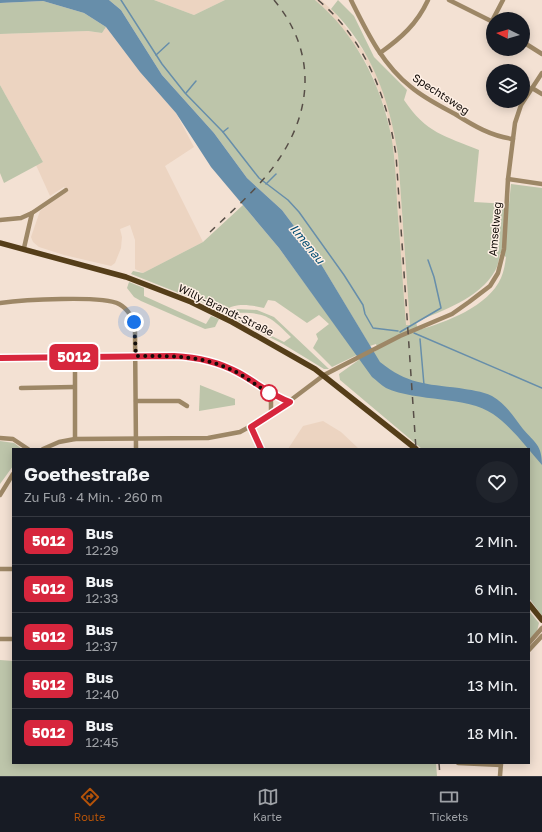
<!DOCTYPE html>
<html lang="de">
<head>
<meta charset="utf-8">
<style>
  body { margin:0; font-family:"Golos Text",sans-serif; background:#20242c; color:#f1f3f6; height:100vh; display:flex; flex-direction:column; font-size:15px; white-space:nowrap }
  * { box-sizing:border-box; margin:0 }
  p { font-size:13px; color:#9ea1a6 }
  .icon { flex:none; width:22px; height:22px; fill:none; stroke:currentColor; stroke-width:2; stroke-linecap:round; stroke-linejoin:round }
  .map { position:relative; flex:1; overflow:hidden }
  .sheet { position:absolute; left:12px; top:448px; width:518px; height:316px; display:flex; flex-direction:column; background:#171b24; border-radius:0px; box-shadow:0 2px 10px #0003 }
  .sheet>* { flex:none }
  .badge { padding:0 8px; border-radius:6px; font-size:14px; line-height:26px }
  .needle { width:26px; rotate:275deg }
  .controls { position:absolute; left:486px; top:12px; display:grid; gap:8px }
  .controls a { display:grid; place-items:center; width:44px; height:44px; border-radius:50%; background:#171b24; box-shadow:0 2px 10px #0003; font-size:20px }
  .you { position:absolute; width:20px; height:20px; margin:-10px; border:3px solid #fff; border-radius:50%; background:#1a73e8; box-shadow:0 0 0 6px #1a73e833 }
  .map>.badge { position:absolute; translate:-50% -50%; box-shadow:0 0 0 2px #fff }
  .round { display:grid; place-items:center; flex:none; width:42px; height:42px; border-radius:21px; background:#20242c }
  .head { display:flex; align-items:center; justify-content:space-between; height:68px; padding:0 12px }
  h1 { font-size:19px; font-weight:700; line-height:30px }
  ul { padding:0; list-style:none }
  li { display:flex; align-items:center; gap:12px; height:48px; padding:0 12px; border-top:1px solid #363941 }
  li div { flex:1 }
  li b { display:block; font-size:15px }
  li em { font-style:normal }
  li .badge { min-width:44px; font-weight:700; text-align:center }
  .menu { display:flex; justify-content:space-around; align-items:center; height:56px; border-top:1px solid #363941; background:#171b24; font-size:11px; color:#9ea1a6 }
  .menu a { display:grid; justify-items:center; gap:2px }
  .menu .current { color:#b45309 }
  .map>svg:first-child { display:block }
  .built { fill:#ecd4c1 }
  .green { fill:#bdc5aa; fill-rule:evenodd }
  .water { fill:#678eaa }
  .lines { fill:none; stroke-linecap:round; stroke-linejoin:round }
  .stream { stroke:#678eaa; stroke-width:1.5 }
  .minor { stroke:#9d8766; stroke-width:4.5 }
  .major { stroke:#553e19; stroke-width:5.5 }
  .rail { stroke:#574e47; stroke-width:1.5; stroke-dasharray:7 7; stroke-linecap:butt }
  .line-casing { stroke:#fff; stroke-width:9 }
  .line { stroke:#d7263d; stroke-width:6 }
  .walk { stroke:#120c08; stroke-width:4; stroke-dasharray:0 7.2 }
  .stop-dot { fill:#fff; stroke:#d7263d; stroke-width:2 }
  .labels { text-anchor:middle; stroke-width:3; stroke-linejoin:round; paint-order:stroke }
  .street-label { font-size:11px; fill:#120c08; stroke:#feefe4 }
  .water-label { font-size:12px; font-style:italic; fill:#004c72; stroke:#feefe4 }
</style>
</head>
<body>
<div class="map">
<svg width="542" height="776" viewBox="0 0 542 776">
  <rect width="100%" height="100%" fill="#f3e1d3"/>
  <g class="built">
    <path d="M154,0H225L194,15Z"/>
    <path d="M315,0H321L335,13L365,53L377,75L391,113L398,155L410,325H405L394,155L387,114L373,76L362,55L332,16Z"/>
    <path d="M106,27L140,72L176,113L194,147L165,166L203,242L143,273L135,269V240L130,225L120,229L122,237L121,248L115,263L111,266L64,255L39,247L33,242L31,237L40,211L67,191L64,187L50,196L36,165L43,162L0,85V34L88,31L102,33Z"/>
    <path d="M323,421L341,432L359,449H288L303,426Z"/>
  </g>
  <g class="green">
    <path d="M109,0H154L194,15L225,0H315C355,33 381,84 391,135C396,161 396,189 398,216C401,252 403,289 406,325H410L398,155C390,101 371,47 331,9L338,0L354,16L374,57L407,90L404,100C426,133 445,136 479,150L474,202L509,204L511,184L542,188V616L529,598V449H422L340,380L339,374L360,359L362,361L378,349L376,344L370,346L315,254L282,210L247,178L214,133L162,75L121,10ZM500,253L506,257C505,264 504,271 501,278C489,306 445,323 418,330L416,322C443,310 479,299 495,271C498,266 499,259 500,253Z"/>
    <path d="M43,1L84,13L106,27L102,33L88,31L0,34V3Z"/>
    <path d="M0,85L43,162L4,183L0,173Z"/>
    <path d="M243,205L279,248L357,355L332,367L313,348L318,339L316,334L329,324L319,315L307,323L275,301L268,300L264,308C250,305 236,302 224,311L131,274L133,271L143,273L203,242Z"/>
    <path d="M129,282L144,288V296L206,324L211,316L219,319L215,327L205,329L141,301L134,297L127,288Z"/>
    <path d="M237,309L257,310L274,317L329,369H324L283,344L238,321L240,320L284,342L291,337C270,316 265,312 235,313L232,316L227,314Z"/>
    <path d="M200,385L235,399V405L199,411Z"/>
    <path d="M0,441L14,443L22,449H13V466L0,484Z"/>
    <path d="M529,611L539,623L537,631L529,640Z"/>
    <path d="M0,660L13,661V763H436L437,776H0Z"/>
  </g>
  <path class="water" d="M0,0H109L121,10L162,75L214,133L247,178L282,210L315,254L380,362C407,384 426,384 459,388C470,390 482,391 492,396C505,403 514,417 523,429C535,443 542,445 542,465C527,448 512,427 493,414C467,396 417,402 386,388C381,385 376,380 372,377L279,248L211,167L176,113L140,72L106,27L84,13L43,1L0,3Z"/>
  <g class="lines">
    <g class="stream">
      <path d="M121,0L162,64L185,93L223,132L259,178L288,200L299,212L344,275L363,305L365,314L373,328L398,331"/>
      <path d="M156,55L169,43"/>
      <path d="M186,93L196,81"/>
      <path d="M223,132L228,128"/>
      <path d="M266,184L276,174"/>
      <path d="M400,332L441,308L434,277L428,260"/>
      <path d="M414,333L542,388"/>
      <path d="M420,339L424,385"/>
    </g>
    <g class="minor">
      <path d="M351,0C367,32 382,64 411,87C424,98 440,106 455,114C474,126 491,136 513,139"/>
      <path d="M449,0L493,22"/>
      <path d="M492,21L503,0"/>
      <path d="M523,42L542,54"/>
      <path d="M380,53C401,38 417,24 428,0"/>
      <path d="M532,88L542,94"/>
      <path d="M508,179L542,184"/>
      <path d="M0,220L21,218L32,213"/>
      <path d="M24,248L32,213L66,190"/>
      <path d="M0,303C22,300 102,295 119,304C130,310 134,320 135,332L136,449"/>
      <path d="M75,357V439"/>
      <path d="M0,358L191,357L227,367L266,391L290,402"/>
      <path d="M21,388L74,387"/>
      <path d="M266,391L271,402V415"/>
      <path d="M136,401H179L187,406"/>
      <path d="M251,427L260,449"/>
      <path d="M0,438L13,439L28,449"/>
      <path d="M43,449L59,442L75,439L208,438L240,432L271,415L324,375L400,336L452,314L469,302L490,286L498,273L504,249L508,179L515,123L521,105L542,73"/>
      <path d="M0,495L13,474"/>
      <path d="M0,569H13"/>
      <path d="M0,639H13"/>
      <path d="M529,643L542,628"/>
      <path d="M529,650L542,636"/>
      <path d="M458,763L501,765"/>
      <path d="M500,776L501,763"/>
    </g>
    <g class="major">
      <path d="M0,243L126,277L191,302L232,322L315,369L416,449"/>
      <path d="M529,604L542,620"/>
    </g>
    <g class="rail">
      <path d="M318,0C365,39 387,97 396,155L416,449"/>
      <path d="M210,232C233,210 261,186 279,159C314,107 315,49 274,0"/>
      <path d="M439,763L440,776"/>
    </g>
  </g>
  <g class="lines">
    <g class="line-casing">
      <path id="line" d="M0,358L174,356C197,357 219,362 239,373C257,383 271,395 290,402L251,427L261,449"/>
    </g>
    <use href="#line" class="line"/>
    <path class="walk" d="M134,322L136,356C172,356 205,355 238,373C249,379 258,387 269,393"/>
  </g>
  <circle class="stop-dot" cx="269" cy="393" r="8"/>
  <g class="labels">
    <g class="street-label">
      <text transform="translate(441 94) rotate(33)" y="4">Spechtsweg</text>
      <text transform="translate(495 229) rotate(-85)" y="4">Amselweg</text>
      <text transform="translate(226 310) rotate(26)" y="4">Willy-Brandt-Straße</text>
    </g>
    <g class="water-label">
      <text transform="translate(307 244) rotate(51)" y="4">Ilmenau</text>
    </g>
  </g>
</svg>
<div class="controls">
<a><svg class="needle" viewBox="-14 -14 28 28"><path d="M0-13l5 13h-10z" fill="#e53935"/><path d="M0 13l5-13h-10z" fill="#9ea1a6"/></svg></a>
<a><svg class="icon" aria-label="layers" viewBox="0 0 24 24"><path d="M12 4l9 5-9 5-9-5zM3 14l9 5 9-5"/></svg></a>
</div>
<div class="you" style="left:134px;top:322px"></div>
<b class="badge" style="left:74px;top:357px;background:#d7263d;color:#fff">5012</b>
<section class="sheet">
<div class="head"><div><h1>Goethestraße</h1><p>Zu Fuß · 4 Min. · 260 m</p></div><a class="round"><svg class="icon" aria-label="heart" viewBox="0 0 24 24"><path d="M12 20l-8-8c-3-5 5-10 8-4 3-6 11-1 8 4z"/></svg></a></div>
<ul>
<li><span class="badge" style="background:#d7263d;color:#fff">5012</span><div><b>Bus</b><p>12:29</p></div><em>2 Min.</em></li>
<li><span class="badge" style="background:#d7263d;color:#fff">5012</span><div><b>Bus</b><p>12:33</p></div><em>6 Min.</em></li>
<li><span class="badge" style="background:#d7263d;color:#fff">5012</span><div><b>Bus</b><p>12:37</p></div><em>10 Min.</em></li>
<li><span class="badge" style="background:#d7263d;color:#fff">5012</span><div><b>Bus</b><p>12:40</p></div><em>13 Min.</em></li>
<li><span class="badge" style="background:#d7263d;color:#fff">5012</span><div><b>Bus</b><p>12:45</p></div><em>18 Min.</em></li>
</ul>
</section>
</div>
<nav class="menu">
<a class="current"><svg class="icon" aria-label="directions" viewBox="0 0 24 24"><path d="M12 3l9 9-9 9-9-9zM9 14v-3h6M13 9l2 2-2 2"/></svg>Route</a>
<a><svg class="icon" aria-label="map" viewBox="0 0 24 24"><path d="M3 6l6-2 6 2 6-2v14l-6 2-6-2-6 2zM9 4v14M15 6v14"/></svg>Karte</a>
<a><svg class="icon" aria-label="tickets" viewBox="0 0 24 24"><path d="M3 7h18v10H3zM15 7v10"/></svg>Tickets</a>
</nav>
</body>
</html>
